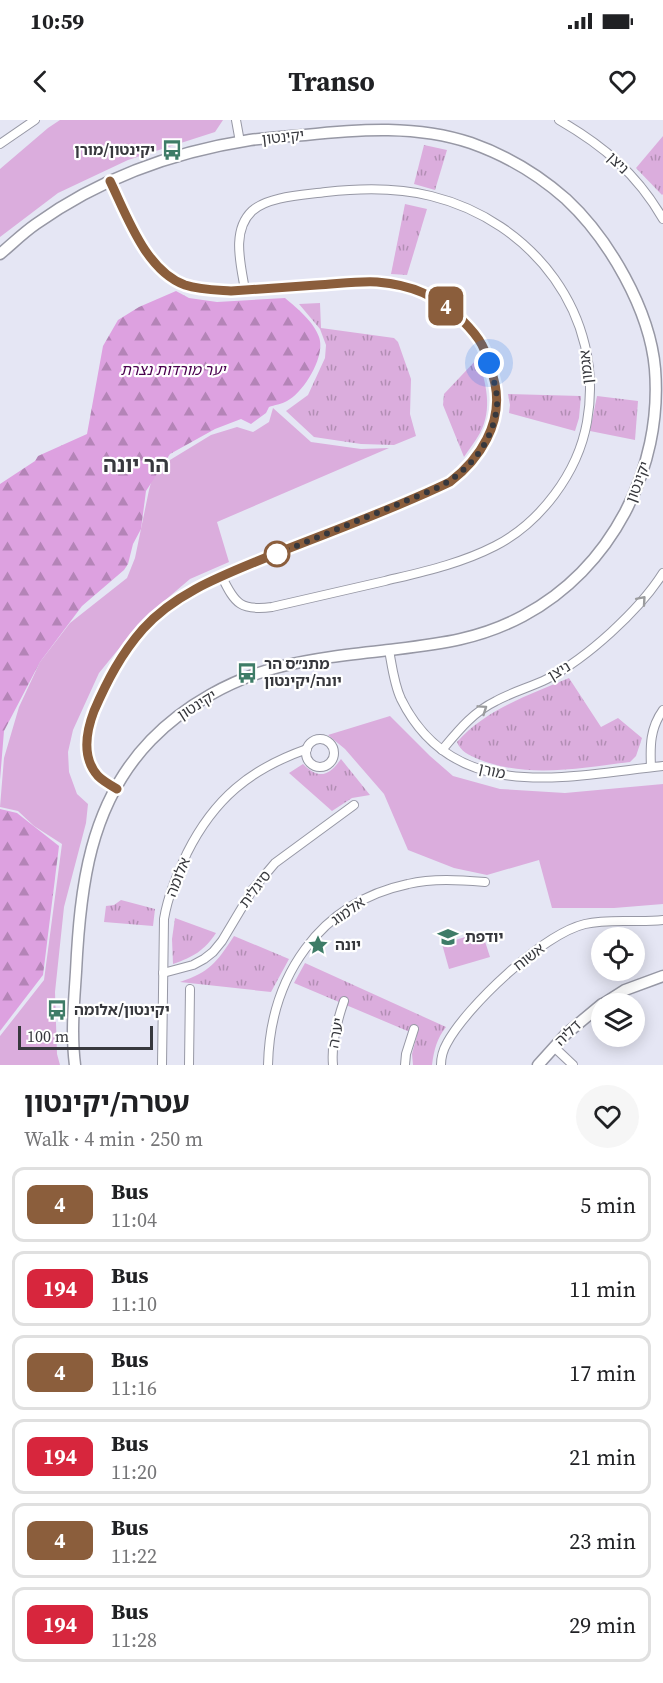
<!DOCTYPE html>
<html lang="en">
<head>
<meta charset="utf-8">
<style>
  body { margin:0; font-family:"Source Serif 4","Noto Sans Hebrew",serif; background:#f6f6f6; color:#202124; height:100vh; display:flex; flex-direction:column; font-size:22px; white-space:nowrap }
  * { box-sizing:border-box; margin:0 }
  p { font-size:20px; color:#757577 }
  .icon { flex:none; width:33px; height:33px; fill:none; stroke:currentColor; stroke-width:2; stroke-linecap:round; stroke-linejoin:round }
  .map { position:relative; height:945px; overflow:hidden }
  .details { display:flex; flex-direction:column; background:#fff; flex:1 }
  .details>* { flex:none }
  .badge { padding:0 12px; border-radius:9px; font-size:21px; line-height:39px }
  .controls { position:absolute; left:591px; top:807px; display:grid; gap:12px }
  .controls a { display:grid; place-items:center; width:54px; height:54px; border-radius:50%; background:#fff; box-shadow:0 3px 15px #0003; font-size:30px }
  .scale { position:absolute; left:18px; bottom:15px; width:135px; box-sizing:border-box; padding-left:6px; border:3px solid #37383d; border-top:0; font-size:16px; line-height:21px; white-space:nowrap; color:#37383d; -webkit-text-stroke:4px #fff; paint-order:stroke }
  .you { position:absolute; width:30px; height:30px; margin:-15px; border:4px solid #fff; border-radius:50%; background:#1a73e8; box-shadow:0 0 0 9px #1a73e833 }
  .map>.badge { position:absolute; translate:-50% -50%; box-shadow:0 0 0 3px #fff }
  .round { display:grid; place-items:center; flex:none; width:63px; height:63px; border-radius:32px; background:#f6f6f6 }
  .headline { display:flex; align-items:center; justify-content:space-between; height:102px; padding:0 24px }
  h1 { font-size:28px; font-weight:700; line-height:45px }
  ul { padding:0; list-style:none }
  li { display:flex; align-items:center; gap:18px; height:75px; margin:0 12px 9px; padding:0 12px; border:3px solid #e0e0e0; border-radius:12px }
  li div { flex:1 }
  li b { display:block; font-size:22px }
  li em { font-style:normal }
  li .badge { min-width:66px; font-weight:700; text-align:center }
  .status { display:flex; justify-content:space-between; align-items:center; height:42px; padding:0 30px; background:#fff; direction:ltr }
  .status svg { height:16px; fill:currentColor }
  header { display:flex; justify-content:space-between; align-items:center; height:78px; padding:0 24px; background:#fff; font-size:27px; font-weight:700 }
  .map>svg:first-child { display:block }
  .grass { fill:#dbaddd }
  .forest { fill:url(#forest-firs) }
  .park { fill:url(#park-tufts) }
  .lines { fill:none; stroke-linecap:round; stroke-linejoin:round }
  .minor-casing { stroke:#9798a5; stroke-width:10 }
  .tertiary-casing { stroke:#9798a5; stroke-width:13 }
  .minor { stroke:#fff; stroke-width:8 }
  .tertiary { stroke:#fff; stroke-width:10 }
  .oneway { stroke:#9b9c9e }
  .line-casing { stroke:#fff; stroke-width:14 }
  .line { stroke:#8b5e3c; stroke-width:9 }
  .walk { stroke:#37383d; stroke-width:6; stroke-dasharray:0 10.8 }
  .stop-dot { fill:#fff; stroke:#8b5e3c; stroke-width:3 }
  .labels { text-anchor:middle; stroke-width:4.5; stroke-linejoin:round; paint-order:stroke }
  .street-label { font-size:15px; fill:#37383d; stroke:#fff }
  .poi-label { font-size:15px; font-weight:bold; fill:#37383d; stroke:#fff; text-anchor:start }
  .park-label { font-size:15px; font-style:italic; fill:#4a004f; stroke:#fff }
  .district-label { font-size:21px; font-weight:bold; fill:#37383d; stroke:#fff }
</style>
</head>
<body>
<div class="status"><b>10:59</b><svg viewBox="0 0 49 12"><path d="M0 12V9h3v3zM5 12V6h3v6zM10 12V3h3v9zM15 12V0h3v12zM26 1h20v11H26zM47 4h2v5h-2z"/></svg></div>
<header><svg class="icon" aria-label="back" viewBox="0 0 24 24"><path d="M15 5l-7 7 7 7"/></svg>Transo<svg class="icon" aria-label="heart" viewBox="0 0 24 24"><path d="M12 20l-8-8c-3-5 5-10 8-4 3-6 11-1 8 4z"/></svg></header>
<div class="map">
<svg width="663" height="945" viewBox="0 0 663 945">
  <defs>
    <pattern id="forest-firs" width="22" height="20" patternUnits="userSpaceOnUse" patternTransform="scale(1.5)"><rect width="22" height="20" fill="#dda1e0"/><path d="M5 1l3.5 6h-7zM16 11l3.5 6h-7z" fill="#b484b7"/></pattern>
    <pattern id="park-tufts" width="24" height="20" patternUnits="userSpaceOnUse" patternTransform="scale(1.5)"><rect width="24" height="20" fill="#dbaddd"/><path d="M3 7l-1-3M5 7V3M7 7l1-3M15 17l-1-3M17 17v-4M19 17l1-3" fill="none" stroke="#b28eb4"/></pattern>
  </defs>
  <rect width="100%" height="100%" fill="#e5e6f4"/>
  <g class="grass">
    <path d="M60,0H223L215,12L128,40L58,73L0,117V49L48,8Z"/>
    <path d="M273,288L311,322L361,329L389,328L217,402L229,442L190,459L143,499L99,553L73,610L68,632L69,652L77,674L88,684L86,703L64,787L55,872L57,934L60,945H0V916L44,860L62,724L34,706L18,691L0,687L4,638L19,587L40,542L70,503L127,458L135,438L149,370L153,355L165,343L211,315L237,307L253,312L269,302Z"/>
    <path d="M390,596L430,636L453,656L500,669L565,673L663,664V784L614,788H552L539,740L487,755L454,748L408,730L384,674L345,629L328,615Z"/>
    <path d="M482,812L490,837L449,849L442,824Z"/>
  </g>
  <g class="forest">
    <path d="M176,171L189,178L217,182L285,178C297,188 314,202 319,217C326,236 304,272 287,281C282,284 274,285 269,287L266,293L251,304L241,299L215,309L170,334L146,371L141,409L133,424L128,444L124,450L82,486L40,542L4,611L0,660V364L35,341L38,336L87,314L103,226L118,200L139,187Z"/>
    <path d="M0,689L17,693L59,726L43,855L0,911Z"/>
  </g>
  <g class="park">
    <path d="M663,16V74L662,75L636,48Z"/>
    <path d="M424,25L447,30L435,70L414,64Z"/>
    <path d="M405,84L427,89L407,155L391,154Z"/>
    <path d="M320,183L321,208L394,218L398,222L411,259L410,294L416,316L394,325L361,324L314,317L286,291L308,275L325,238L326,225L320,209L299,184Z"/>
    <path d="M478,238C486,263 493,289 480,313C475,322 469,329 464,337L443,285L444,274Z"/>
    <path d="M508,274L581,276L579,298L575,311L509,293L510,285Z"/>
    <path d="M597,276L638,281L635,320L590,311Z"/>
    <path d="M569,558L601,607L618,598L642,618L636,636L630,642C580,648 527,659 478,639C469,635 461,632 457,622C486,589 529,575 569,558Z"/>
    <path d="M341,639L370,675L352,678L332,691L289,653L303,644C319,660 329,656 341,639Z"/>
    <path d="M121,780L155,789L153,806L104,802L106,786L114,785Z"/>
    <path d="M175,798L216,813C204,831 193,837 173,844L172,819Z"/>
    <path d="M234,816L289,839L271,872L180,862C210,852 217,842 234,816Z"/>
    <path d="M305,843L446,907C437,918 434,930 432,945H413L412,934L417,915L294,863Z"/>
  </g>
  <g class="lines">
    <g class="minor-casing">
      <g id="minor">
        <path d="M236,0L240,22"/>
        <path d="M559,0C604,26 637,54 663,99"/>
        <path d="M0,24L35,0"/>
        <path d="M110,61C127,96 146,151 185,165C200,170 215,170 231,171C261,169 292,166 322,165C380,162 417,157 462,200C481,218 492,243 495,268C501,306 479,339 450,361C394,389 335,410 277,433C230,453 178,470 143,509C122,534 107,561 94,591C86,612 82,638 98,656C103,661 110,665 116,669"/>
        <path d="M222,457C235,484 241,491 272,487C310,478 347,470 385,461C422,452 460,444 495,426C540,403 578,353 587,302C606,196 533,101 431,76C396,67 361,68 326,72C305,75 268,76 252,91C231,111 241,145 245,170"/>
        <path d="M389,530C392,546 394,564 401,579C454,686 567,656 663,646"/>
        <circle cx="320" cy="633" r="14"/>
        <path d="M442,630C458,611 473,592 496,581C512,572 531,567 547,559C587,538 639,491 663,453"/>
        <path d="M651,647C650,626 650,608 663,590"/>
        <path d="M163,853L193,845L204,839L213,832L222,821L253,769L275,743L354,685"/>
        <path d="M554,927L573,945"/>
        <path d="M162,945L164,799C168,775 177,755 187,733C214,679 250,649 307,629"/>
        <path d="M189,945L190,869"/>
        <path d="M268,945C270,857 319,783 408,764C433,758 460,760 485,762"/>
        <path d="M333,945C331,923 337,901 344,881"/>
        <path d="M405,945L406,934L414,909"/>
        <path d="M441,945C441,937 443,930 447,923C467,886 543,814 585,804C610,798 637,803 663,800"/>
      </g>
    </g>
    <g class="tertiary-casing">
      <g id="tertiary">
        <path d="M0,134C12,124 23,113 36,104C99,59 173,32 250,20C268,18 287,16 305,15C360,9 417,5 471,23C505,35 539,55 566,79C609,119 650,190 655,249C663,349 611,449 523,496C478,520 438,524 389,530C353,534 314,538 279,547C232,559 185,585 151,620C89,684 80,768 76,852C74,883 71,914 75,945"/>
        <path d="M603,884L625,870L663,856"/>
        <path d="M538,945L566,914L602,884"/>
      </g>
    </g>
    <use href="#minor" class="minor"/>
    <use href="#tertiary" class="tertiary"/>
  </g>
  <defs><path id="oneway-chevron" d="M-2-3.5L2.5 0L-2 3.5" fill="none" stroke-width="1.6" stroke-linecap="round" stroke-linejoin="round" transform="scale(1.5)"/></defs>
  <g class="oneway">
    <use href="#oneway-chevron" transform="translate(642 480) rotate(-49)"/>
    <use href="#oneway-chevron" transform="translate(483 589) rotate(-34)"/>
  </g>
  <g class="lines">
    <g class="line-casing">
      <path id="line" d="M110,61C127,96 146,151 185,165C200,170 216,170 231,171C260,169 289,167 317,165C337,164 357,161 377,162C413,165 435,175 462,200C469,207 477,215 482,225C488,236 492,251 495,264C503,303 480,339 450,362C394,389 335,410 277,433C230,453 178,470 143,509C121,534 107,561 94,591C86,612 82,638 98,656C103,661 110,665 117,669"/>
    </g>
    <use href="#line" class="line"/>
    <path class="walk" d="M277,434L272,436L435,369C468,353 494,322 497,285C498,271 492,256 489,243"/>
  </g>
  <defs>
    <g id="bus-bare" transform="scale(1.62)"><path d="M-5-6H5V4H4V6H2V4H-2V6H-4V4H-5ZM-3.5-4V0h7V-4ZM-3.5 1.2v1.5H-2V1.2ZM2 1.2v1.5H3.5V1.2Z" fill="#3e7c67" stroke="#fff" stroke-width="2.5" paint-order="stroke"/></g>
    <g id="school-bare" transform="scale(1.62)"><path d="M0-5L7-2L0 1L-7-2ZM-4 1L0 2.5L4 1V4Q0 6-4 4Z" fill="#3e7c67" stroke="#fff" stroke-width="2.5" paint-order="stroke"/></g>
    <g id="sight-bare" transform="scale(1.62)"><path d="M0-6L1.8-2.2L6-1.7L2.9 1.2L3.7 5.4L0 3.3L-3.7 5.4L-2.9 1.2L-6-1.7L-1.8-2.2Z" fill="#3e7c67" stroke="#fff" stroke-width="2.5" paint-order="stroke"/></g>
  </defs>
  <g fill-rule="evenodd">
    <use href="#bus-bare" x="172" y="30"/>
    <use href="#bus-bare" x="247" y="553"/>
    <use href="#school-bare" x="448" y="817"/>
    <use href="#sight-bare" x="318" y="825"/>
    <use href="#bus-bare" x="57" y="890"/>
  </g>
  <circle class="stop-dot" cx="277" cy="434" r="12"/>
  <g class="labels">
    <g class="street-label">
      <text transform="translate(283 17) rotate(-6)" y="5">יקינטון</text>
      <text transform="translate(618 43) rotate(44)" y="5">ניצן</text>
      <text transform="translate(586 247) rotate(-96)" y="5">אגמון</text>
      <text transform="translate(638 362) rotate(-69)" y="5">יקינטון</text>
      <text transform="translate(559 551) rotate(-31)" y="5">ניצן</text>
      <text transform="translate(197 585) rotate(-32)" y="5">יקינטון</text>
      <text transform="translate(492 651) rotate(13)" y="5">מורן</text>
      <text transform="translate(178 757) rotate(-68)" y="5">אלומה</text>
      <text transform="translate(255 769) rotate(-53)" y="5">סיגלית</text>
      <text transform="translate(348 791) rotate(-35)" y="5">אלמוג</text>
      <text transform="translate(529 837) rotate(-38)" y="5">אשוח</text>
      <text transform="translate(336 913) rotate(-79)" y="5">יערה</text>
      <text transform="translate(568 913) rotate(-44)" y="5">דליה</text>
    </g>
    <g class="poi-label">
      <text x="155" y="35" text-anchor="end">יקינטון/מורן</text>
      <text x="264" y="549">מתנ״ס הר<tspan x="264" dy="17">יונה/יקינטון</tspan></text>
      <text x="465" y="822">יודפת</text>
      <text x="335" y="830">יונה</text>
      <text x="74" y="895">יקינטון/אלומה</text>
    </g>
    <g class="park-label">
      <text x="173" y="255">יער מורדות נצרת</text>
    </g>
    <g class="district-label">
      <text x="136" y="352">הר יונה</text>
    </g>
  </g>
</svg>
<div class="controls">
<a><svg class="icon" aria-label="locate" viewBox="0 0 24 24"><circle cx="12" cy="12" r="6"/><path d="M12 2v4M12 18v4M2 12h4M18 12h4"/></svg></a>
<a><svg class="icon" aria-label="layers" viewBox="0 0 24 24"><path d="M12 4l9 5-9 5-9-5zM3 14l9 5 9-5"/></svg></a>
</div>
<div class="scale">100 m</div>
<div class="you" style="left:489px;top:243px"></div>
<b class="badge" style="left:446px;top:186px;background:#8b5e3c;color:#fff">4</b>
</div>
<section class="details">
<div class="headline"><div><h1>עטרה/יקינטון</h1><p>Walk · 4 min · 250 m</p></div><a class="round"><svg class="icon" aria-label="heart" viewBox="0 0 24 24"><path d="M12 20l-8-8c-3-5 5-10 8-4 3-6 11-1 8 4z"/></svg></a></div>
<ul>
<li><span class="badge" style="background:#8b5e3c;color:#fff">4</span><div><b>Bus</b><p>11:04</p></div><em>5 min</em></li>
<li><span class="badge" style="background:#d7263d;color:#fff">194</span><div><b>Bus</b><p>11:10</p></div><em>11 min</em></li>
<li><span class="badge" style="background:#8b5e3c;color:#fff">4</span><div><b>Bus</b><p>11:16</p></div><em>17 min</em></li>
<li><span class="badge" style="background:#d7263d;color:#fff">194</span><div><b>Bus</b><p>11:20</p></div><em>21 min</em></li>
<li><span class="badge" style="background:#8b5e3c;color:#fff">4</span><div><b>Bus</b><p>11:22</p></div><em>23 min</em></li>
<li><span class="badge" style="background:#d7263d;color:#fff">194</span><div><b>Bus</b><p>11:28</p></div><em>29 min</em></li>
</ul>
</section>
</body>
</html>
